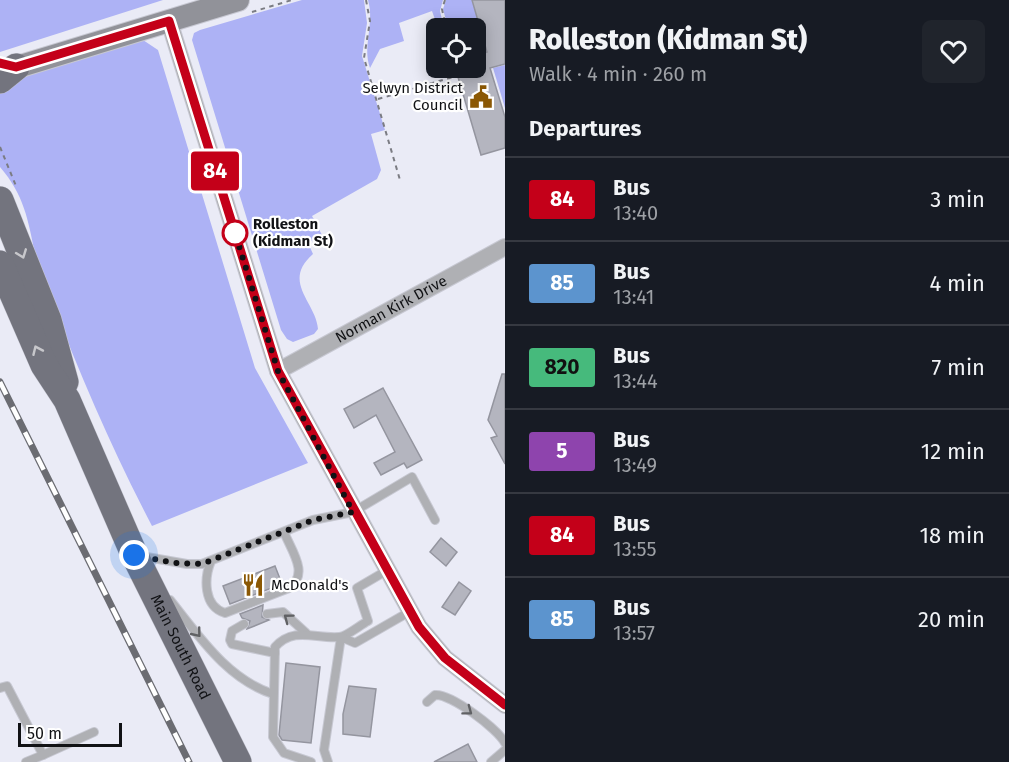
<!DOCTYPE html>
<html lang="en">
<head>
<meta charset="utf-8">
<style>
  body { margin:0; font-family:"Fira Sans",sans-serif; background:#20242c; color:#f1f3f6; height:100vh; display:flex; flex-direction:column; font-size:22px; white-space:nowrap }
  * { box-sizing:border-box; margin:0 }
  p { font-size:20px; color:#9ea1a6 }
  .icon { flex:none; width:33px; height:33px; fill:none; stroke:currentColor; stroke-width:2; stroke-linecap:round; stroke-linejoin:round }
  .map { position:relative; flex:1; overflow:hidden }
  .drawer { display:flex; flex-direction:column; background:#171b24; width:504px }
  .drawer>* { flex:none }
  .badge { padding:0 12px; border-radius:4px; font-size:21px; line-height:39px }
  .fabs { position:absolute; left:426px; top:18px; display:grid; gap:12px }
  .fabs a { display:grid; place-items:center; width:60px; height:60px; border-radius:9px; background:#171b24; box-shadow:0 3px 15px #0003; font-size:30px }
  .scale { position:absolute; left:18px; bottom:15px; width:104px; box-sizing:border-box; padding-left:6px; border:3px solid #111215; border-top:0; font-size:16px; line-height:21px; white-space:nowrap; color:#111215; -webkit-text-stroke:4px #fff; paint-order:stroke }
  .you { position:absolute; width:30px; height:30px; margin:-15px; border:4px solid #fff; border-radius:50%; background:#1a73e8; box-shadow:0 0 0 9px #1a73e833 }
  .map>.badge { position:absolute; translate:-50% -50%; box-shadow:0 0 0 3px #fff }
  h2 { padding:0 24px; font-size:22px; line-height:54px }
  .round { display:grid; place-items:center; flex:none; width:63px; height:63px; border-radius:9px; background:#20242c }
  .overview { display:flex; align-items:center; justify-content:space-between; height:102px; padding:0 24px }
  h1 { font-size:28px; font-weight:800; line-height:45px }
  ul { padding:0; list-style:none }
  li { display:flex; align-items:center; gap:18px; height:84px; padding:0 24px; border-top:2px solid #363941 }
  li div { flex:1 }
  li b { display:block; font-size:22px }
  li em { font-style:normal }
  li .badge { min-width:66px; font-weight:700; text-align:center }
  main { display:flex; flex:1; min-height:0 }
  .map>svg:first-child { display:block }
  .green { fill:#adb2f5 }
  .building { fill:#b4b5bf; stroke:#94959f; stroke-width:1.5 }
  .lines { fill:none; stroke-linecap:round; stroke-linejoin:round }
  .service-casing { stroke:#c7c8d2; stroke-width:10 }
  .minor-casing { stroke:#c7c8d2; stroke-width:18 }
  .secondary-casing { stroke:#c7c8d2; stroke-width:24 }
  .trunk-casing { stroke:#c7c8d2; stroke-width:28 }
  .path { stroke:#7b7c83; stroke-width:2; stroke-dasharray:4.5 4.5; stroke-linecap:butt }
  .service { stroke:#afb0b4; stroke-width:8 }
  .minor { stroke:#afb0b4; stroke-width:16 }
  .secondary { stroke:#919299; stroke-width:22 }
  .trunk { stroke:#73747e; stroke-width:27 }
  .rail-casing { stroke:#6b6c72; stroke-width:7 }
  .rail { stroke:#fff; stroke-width:4.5; stroke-dasharray:14; stroke-linecap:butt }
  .oneway { stroke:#c7c7cb }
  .oneway2 { stroke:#606164 }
  .line-casing { stroke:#fff; stroke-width:14 }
  .line { stroke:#c40019; stroke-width:9 }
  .walk { stroke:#111215; stroke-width:6; stroke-dasharray:0 10.8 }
  .stop-dot { fill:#fff; stroke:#c40019; stroke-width:3 }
  .labels { text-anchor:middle; stroke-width:4.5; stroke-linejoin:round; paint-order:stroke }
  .poi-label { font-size:15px; fill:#111215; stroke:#fff; text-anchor:end }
  .stop-label { font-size:15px; font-weight:bold; fill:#111215; stroke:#fff; text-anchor:start }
  .street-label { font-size:15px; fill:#111215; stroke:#fff }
</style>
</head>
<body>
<main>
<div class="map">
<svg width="505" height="762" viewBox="0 0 505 762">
  <rect width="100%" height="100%" fill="#eaebf6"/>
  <g class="green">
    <path d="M0,0H163L0,52Z"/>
    <path d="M302,0H364L367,23L362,56L385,130L371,134L381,170L377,179L312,216L322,235L308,243L313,254C281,282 316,302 318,329L314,334L293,342L287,339L281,330L192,40L194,33L200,30Z"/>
    <path d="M368,0H443L440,11L444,28H438L432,11L399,23L404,41L380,49L370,68C362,46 375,24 368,0Z"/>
    <path d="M446,0H472L487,52L476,56V28H448L443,9Z"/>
    <path d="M143,40L158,50L255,368L308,463L152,526C114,453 81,378 52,301C47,286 39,270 35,254C28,219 24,195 0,167V85L12,78Z"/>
    <path d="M505,65V108L493,68Z"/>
  </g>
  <g class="building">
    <path d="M472,0H505V64L490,68L505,117V148L481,155L458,77L462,76L459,68H476V56L487,52Z"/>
    <path d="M502,374H505V464L491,438L497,436L488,420Z"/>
    <path d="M383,388L422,460L407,468L404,463L381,475L374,463L395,452L376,415L354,428L344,409Z"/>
    <path d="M441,538L457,552L446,566L430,552Z"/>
    <path d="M275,566L282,584L230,604L223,586Z"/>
    <path d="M459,582L471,591L455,615L442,607Z"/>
    <path d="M263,605L262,617L269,620L247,629L250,621L242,618L240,614Z"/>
    <path d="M286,663L320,667L311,743L282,740L279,735Z"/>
    <path d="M349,686L376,689L370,737L343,734V714Z"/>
    <path d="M468,744L477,762H434Z"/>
  </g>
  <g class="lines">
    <g class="service-casing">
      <g id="service">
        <path d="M141,556L187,564H202L313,520L353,512L412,477L435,520"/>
        <path d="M211,561C204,578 203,606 225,613L289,588C310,574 291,550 284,532"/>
        <path d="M170,600C199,636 227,679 273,694"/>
        <path d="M267,614L283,612L306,633"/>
        <path d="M244,624L232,631L230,640L232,644L275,653"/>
        <path d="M0,688L7,686L43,755L26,762"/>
        <path d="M427,702L435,695C450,693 498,729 505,743"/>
        <path d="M43,755L94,732"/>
        <path d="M311,762L284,753L273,737L275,647C294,626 315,639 339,637C346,637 360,625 368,621L357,588L386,571"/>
        <path d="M328,762L324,750L341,637L355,643L409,612"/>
        <path d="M491,762L505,750"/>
      </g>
    </g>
    <g class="minor-casing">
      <g id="minor">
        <path d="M169,21L278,371L419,627L445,658L505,705"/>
        <path id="s1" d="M278,371L505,247"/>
      </g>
    </g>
    <g class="secondary-casing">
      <path id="secondary" d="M1,72L238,0"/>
    </g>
    <g class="trunk-casing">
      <g id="trunk">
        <path d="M0,80L16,67"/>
        <path d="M0,200L48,320L65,382"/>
        <path id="s2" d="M0,264L44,365L67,400L134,554L238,762"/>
      </g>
    </g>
    <g class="path">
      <path d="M366,0L370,21L364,58L400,180"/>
      <path d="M445,0L442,9L446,28"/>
      <path d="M252,12L292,0"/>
      <path d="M378,99L460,75L458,68"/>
      <path d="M0,147L16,186"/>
    </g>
    <use href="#service" class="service"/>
    <use href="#minor" class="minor"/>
    <use href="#secondary" class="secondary"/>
    <use href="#trunk" class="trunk"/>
    <g class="rail-casing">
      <path id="rail" d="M0,382L189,762"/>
    </g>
    <use href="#rail" class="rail"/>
  </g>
  <defs><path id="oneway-chevron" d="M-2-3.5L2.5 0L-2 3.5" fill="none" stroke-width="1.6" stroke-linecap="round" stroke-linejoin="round" transform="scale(1.5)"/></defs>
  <g class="oneway">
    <use href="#oneway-chevron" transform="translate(22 254) rotate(69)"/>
    <use href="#oneway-chevron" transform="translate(37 350) rotate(-114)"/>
  </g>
  <g class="oneway2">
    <use href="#oneway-chevron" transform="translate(288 618) rotate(-143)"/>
    <use href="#oneway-chevron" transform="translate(197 633) rotate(51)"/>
    <use href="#oneway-chevron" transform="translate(468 711) rotate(37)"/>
  </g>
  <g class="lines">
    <g class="line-casing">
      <path id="line" d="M0,63L16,67L169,21L278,371L419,627L445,658L505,705"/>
    </g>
    <use href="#line" class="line"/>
    <path class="walk" d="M134,555L175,563L202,564L313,520L353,512L278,371L235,233"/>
  </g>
  <defs>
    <g id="civic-bare" transform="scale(1.8)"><path d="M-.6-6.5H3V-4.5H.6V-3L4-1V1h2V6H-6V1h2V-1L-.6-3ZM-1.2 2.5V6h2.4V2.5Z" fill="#8b5804" stroke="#fff" stroke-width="2.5" paint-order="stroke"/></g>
    <g id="restaurant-bare" transform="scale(1.8)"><path d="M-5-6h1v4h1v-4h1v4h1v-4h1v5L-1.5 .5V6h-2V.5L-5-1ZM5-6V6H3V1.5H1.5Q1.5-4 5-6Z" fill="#8b5804" stroke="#fff" stroke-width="2.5" paint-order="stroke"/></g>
  </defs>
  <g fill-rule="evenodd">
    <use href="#civic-bare" x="481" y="97"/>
    <use href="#restaurant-bare" x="253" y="585"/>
  </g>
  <circle class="stop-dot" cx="235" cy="233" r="12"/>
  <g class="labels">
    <g class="poi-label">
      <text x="463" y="93">Selwyn District<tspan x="463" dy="17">Council</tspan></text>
      <text x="271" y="590" text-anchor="start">McDonald's</text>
    </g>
    <g class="stop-label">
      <text x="253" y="229">Rolleston<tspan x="253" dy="17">(Kidman St)</tspan></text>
    </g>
    <g class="street-label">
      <text dy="5" stroke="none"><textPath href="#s1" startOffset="129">Norman Kirk Drive</textPath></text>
      <text dy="5" stroke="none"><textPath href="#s2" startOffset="424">Main South Road</textPath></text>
    </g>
  </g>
</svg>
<div class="fabs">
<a><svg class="icon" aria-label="locate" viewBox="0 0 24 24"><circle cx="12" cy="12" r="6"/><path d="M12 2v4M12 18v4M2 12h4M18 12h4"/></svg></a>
</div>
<div class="scale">50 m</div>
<div class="you" style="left:134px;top:555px"></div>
<b class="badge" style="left:215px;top:171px;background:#c40019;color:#fff">84</b>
</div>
<section class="drawer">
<div class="overview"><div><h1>Rolleston (Kidman St)</h1><p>Walk · 4 min · 260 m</p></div><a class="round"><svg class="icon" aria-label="heart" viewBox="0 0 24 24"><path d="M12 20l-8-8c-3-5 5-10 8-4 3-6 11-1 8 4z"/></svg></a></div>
<h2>Departures</h2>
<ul>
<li><span class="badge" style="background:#c40019;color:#fff">84</span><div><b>Bus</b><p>13:40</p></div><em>3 min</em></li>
<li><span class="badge" style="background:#5c94ce;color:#fff">85</span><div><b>Bus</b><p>13:41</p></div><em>4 min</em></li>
<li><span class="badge" style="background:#46ba7c;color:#111">820</span><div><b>Bus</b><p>13:44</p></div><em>7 min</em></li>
<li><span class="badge" style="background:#8e44ad;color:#fff">5</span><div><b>Bus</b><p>13:49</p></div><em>12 min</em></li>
<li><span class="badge" style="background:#c40019;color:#fff">84</span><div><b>Bus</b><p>13:55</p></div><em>18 min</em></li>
<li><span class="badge" style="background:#5c94ce;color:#fff">85</span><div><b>Bus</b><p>13:57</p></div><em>20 min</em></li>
</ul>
</section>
</main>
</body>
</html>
